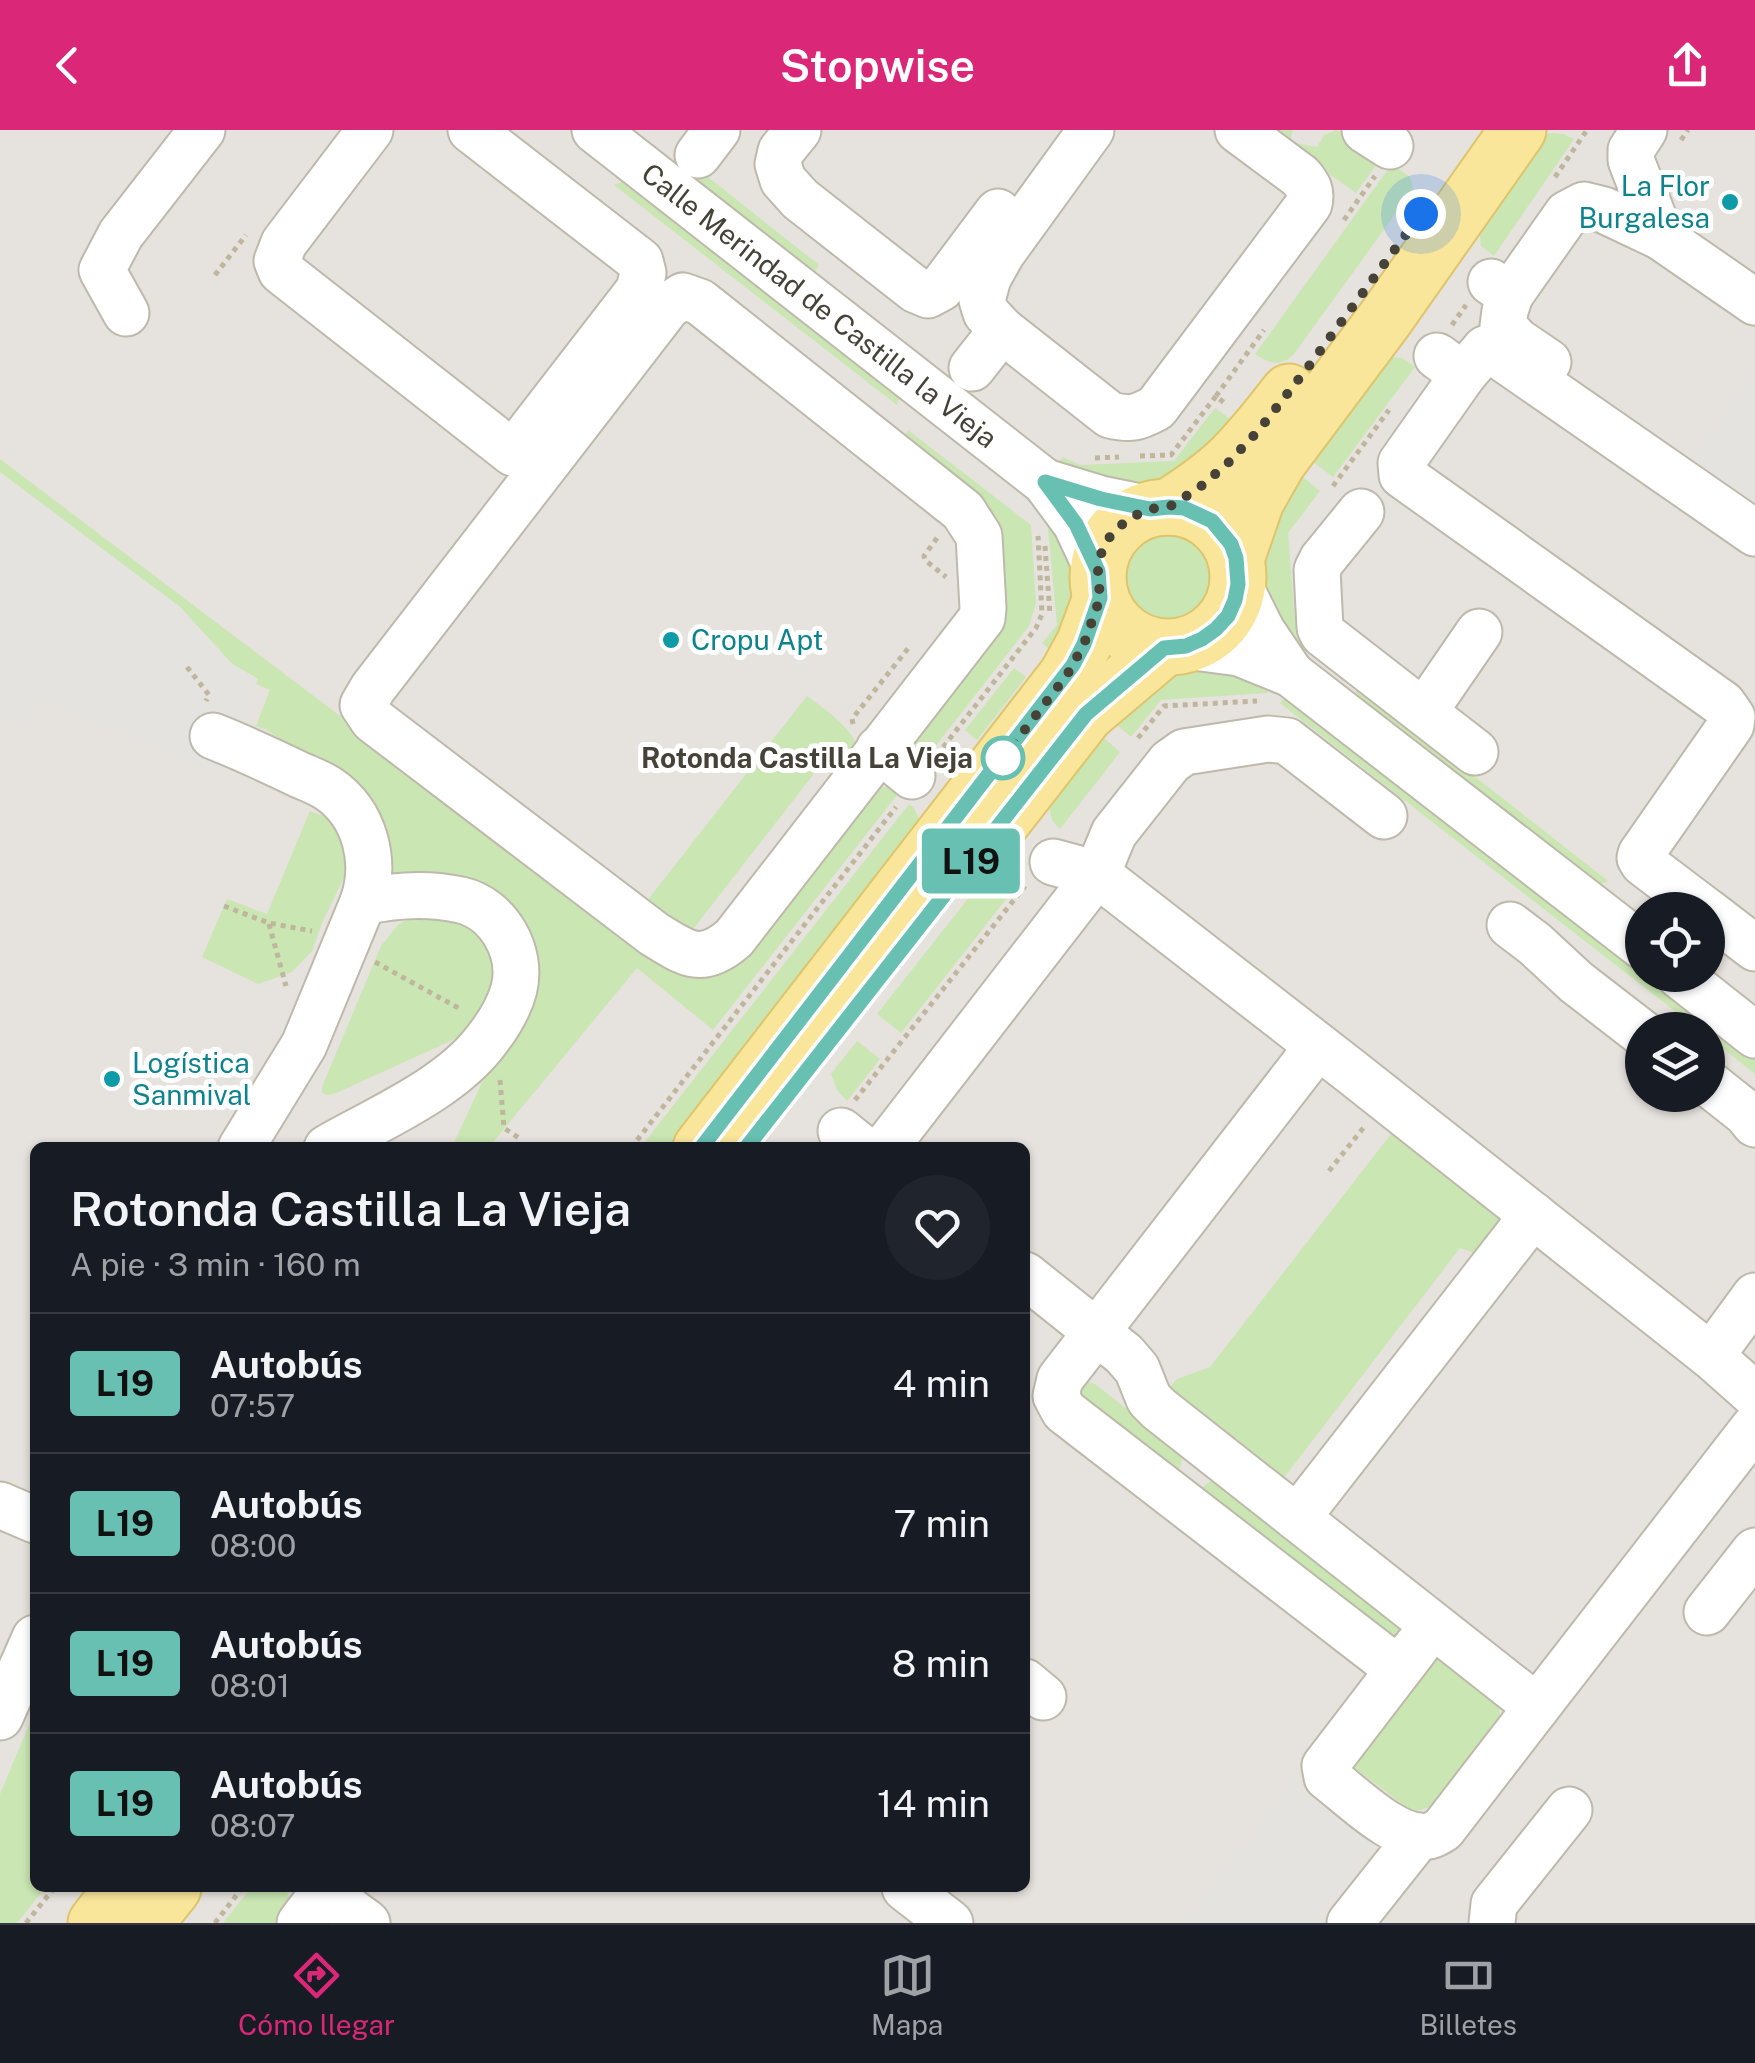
<!DOCTYPE html>
<html lang="es">
<head>
<meta charset="utf-8">
<style>
  body { margin:0; font-family:"Public Sans",sans-serif; background:#20242c; color:#f1f3f6; height:100vh; display:flex; flex-direction:column; font-size:38px; white-space:nowrap }
  * { box-sizing:border-box; margin:0 }
  p { font-size:32px; color:#9ea1a6 }
  .icon { flex:none; width:55px; height:55px; fill:none; stroke:currentColor; stroke-width:2; stroke-linecap:round; stroke-linejoin:round }
  .map { position:relative; flex:1; overflow:hidden }
  .drawer { position:absolute; left:30px; top:1012px; width:1000px; height:750px; display:flex; flex-direction:column; background:#171b24; border-radius:15px; box-shadow:0 2px 8px #0004 }
  .drawer>* { flex:none }
  .badge { padding:0 20px; border-radius:8px; font-size:35px; line-height:65px }
  .fabs { position:absolute; left:1625px; top:762px; display:grid; gap:20px }
  .fabs a { display:grid; place-items:center; width:100px; height:100px; border-radius:50%; background:#171b24; box-shadow:0 2px 8px #0004; font-size:50px }
  .you { position:absolute; width:50px; height:50px; margin:-25px; border:8px solid #fff; border-radius:50%; background:#1a73e8; box-shadow:0 0 0 15px #1a73e833 }
  .map>.badge { position:absolute; translate:-50% -50%; box-shadow:0 0 0 5px #fff }
  .round { display:grid; place-items:center; flex:none; width:105px; height:105px; border-radius:52px; background:#20242c }
  .head { display:flex; align-items:center; justify-content:space-between; height:170px; padding:0 40px }
  h1 { font-size:48px; font-weight:600; line-height:75px }
  ul { padding:0; list-style:none }
  li { display:flex; align-items:center; gap:30px; height:140px; padding:0 40px; border-top:2px solid #363941 }
  li div { flex:1 }
  li b { display:block; font-size:38px }
  li em { font-style:normal }
  li .badge { min-width:110px; font-weight:700; text-align:center }
  header { display:flex; justify-content:space-between; align-items:center; height:130px; padding:0 40px; background:#db2777; color:#fff; font-size:45px; font-weight:600 }
  .tabs { display:flex; justify-content:space-around; align-items:center; height:140px; border-top:2px solid #363941; background:#171b24; font-size:28px; color:#9ea1a6 }
  .tabs a { display:grid; justify-items:center; gap:5px }
  .tabs .on { color:#db2777 }
  .map>svg:first-child { display:block }
  .industrial { fill:#e6e2dd; fill-rule:evenodd }
  .green { fill:#cae6b3 }
  .parking { fill:#e5e3e0 }
  .lines { fill:none; stroke-linecap:round; stroke-linejoin:round }
  .minor-casing { stroke:#beb9ab; stroke-width:49 }
  .major-casing { stroke:#dec56b; stroke-width:59 }
  .path { stroke:#bfb69d; stroke-width:5; stroke-dasharray:5 5; stroke-linecap:butt }
  .minor { stroke:#fff; stroke-width:45 }
  .major { stroke:#fae69b; stroke-width:55 }
  .line-casing { stroke:#fff; stroke-width:22 }
  .line { stroke:#68c0b2; stroke-width:15 }
  .walk { stroke:#464237; stroke-width:10; stroke-dasharray:0 18 }
  .culture-dot { fill:#0f9aa8; stroke:#fff; stroke-width:4 }
  .stop-dot { fill:#fff; stroke:#68c0b2; stroke-width:5 }
  .labels { text-anchor:middle; stroke-width:10; stroke-linejoin:round; paint-order:stroke }
  .culture-label { font-size:28px; fill:#0d838f; stroke:#fff; text-anchor:start }
  .street-label { font-size:28px; fill:#464237; stroke:#fff }
  .stop-label { font-size:28px; font-weight:bold; fill:#464237; stroke:#fff; text-anchor:end }
</style>
</head>
<body>
<header><svg class="icon" aria-label="back" viewBox="0 0 24 24"><path d="M15 5l-7 7 7 7"/></svg>Stopwise<svg class="icon" aria-label="share" viewBox="0 0 24 24"><path d="M12 15V3M7 8l5-5 5 5M5 13v7h14v-7"/></svg></header>
<div class="map">
<svg width="1755" height="1793" viewBox="0 0 1755 1793">
  <rect width="100%" height="100%" fill="#f3f1e8"/>
  <path class="industrial" d="M0,0H1755V1793H0ZM1642,780H1708V845H1642ZM1642,900H1708V965H1642ZM35,1018H1025V1758H35Z"/>
  <g class="green">
    <path d="M1267,0H1293L1290,12L1317,17L1324,5L1336,0L1356,8L1382,27L1356,63Z"/>
    <path d="M1552,3L1563,4L1574,9L1494,126L1481,116L1479,98L1539,6Z"/>
    <path d="M1392,34L1410,47L1413,58L1409,65L1294,224C1281,237 1270,234 1255,224Z"/>
    <path d="M704,44L819,135L813,144L696,54Z"/>
    <path d="M622,52L631,53L900,266L897,275L614,55Z"/>
    <path d="M1388,227L1402,228L1415,237L1333,347L1308,328Z"/>
    <path d="M1215,278L1239,296L1166,348L1144,355L1133,357L1055,336L1063,327L1080,335L1174,331Z"/>
    <path d="M908,300L1031,395L1036,473L1029,496L924,631L914,623L911,615L1002,492L993,384L909,318L905,307Z"/>
    <path d="M0,329L503,709L693,848L717,846L736,832L875,657H887L897,665L713,900L637,838L489,1017H452L504,905L524,810L398,750L392,743L383,721L291,617L265,599L256,596L270,560L256,554L258,549L232,534L180,477L0,342Z"/>
    <path d="M1298,343L1320,361L1288,403L1296,506L1304,514L1297,523C1287,505 1275,485 1268,465C1255,424 1281,379 1298,343Z"/>
    <path d="M1032,362C1081,407 1084,467 1056,525L1042,513L1057,495L1047,387L1026,369Z"/>
    <circle cx="1170" cy="448" r="46"/>
    <path d="M1215,537L1274,553L1267,563L1161,570L1131,607L1110,589L1169,547L1191,540Z"/>
    <path d="M1014,538L1026,547L977,610L965,600Z"/>
    <path d="M1358,555L1608,751L1593,757L1354,569Z"/>
    <path d="M1288,564L1642,840V845H1648L1755,928V944L1708,906V900H1699L1280,573Z"/>
    <path d="M807,566C827,581 849,595 859,619L845,638L820,636L690,803L643,776Z"/>
    <path d="M1098,603L1120,622L1060,699L1052,690L1048,673Z"/>
    <path d="M909,674L914,678L920,692L678,1017L640,1018Z"/>
    <path d="M310,681L332,689L345,711L349,737L322,793L312,821L292,842L258,854L202,827L227,769L267,784Z"/>
    <path d="M1008,736L1020,740L1025,745L901,903L877,884L993,737Z"/>
    <path d="M411,787L472,789L504,837L468,903L334,964L326,965L322,962V957L381,816L398,795Z"/>
    <path d="M857,911L880,929L847,971L837,960L831,944Z"/>
    <path d="M1398,995L1511,1086L1480,1125L1460,1118L1280,1353L1169,1258L1177,1249L1210,1237Z"/>
    <path d="M1088,1252L1095,1254L1180,1321C1183,1331 1182,1337 1174,1344L1074,1275L1079,1253Z"/>
    <path d="M1217,1350L1408,1498L1405,1518L1200,1368C1202,1357 1205,1352 1217,1350Z"/>
    <path d="M1430,1518L1499,1572L1500,1589L1432,1676L1417,1681L1409,1679L1339,1626Z"/>
    <path d="M35,1581V1758H45L17,1793H0V1664Z"/>
    <path d="M251,1758H286L290,1772L283,1793H223Z"/>
  </g>
  <g class="parking">
    <path d="M1755,245V392L1685,344Z"/>
    <path d="M0,344L180,477L232,534L258,549L215,641L37,567L23,595L0,586Z"/>
    <path d="M1296,1650L1374,1713L1312,1793H1186Z"/>
  </g>
  <g class="lines">
    <g class="minor-casing">
      <g id="minor">
        <path d="M370,0L284,113L277,131L281,141L513,323L639,160L643,143L640,131L471,0"/>
        <path id="s1" d="M595,0L1045,352L1076,394L1098,441"/>
        <path d="M798,0L781,21L778,34L783,50L800,69L916,160L928,165L941,158L998,82"/>
        <path d="M1091,0L1002,123L988,148L982,170L986,183L1002,200L1110,285C1131,290 1137,288 1156,278L1309,74C1312,61 1308,55 1300,46L1238,0"/>
        <path d="M1365,0L1390,16"/>
        <path d="M1644,0L1631,20V30L1661,107L1755,172"/>
        <path d="M698,25L717,0"/>
        <path d="M1491,152L1510,165L1505,181L1503,196L1517,211L1548,232"/>
        <path d="M1510,165L1567,84L1584,75L1604,80L1661,107"/>
        <path d="M683,166L700,172L963,381L979,406L983,478L982,488L734,808C702,836 686,824 654,804L373,590L363,575L373,558L668,176Z"/>
        <path d="M126,183L102,140L121,104L202,0"/>
        <path d="M1437,226L1463,245L1485,219L1491,220L1755,403"/>
        <path d="M972,238L1002,200"/>
        <path d="M1463,245L1401,333L1402,345L1723,574L1732,587L1731,595L1641,724L1640,728L1643,733L1705,780"/>
        <path d="M1045,352L1101,369L1150,379"/>
        <path d="M1361,382L1322,430L1317,440L1320,498L1323,504L1475,622"/>
        <path d="M1238,453L1262,501L1291,544"/>
        <path d="M1186,516L1239,523L1291,544L1642,816"/>
        <path d="M1424,582L1479,502"/>
        <path d="M213,606C243,618 271,631 300,645C309,649 320,653 329,659C365,684 377,731 363,772L304,915L241,1018"/>
        <path d="M879,619L912,646"/>
        <path d="M1053,732L1097,744L1353,943L1711,1226L1755,1265"/>
        <path d="M1708,782L1755,818"/>
        <path d="M1510,795L1535,814L1576,852L1642,903"/>
        <path d="M1679,845L1755,905"/>
        <path d="M1318,916L1060,1249L1056,1266L1064,1281L1398,1539"/>
        <path d="M1708,953L1746,983L1755,994"/>
        <path d="M841,1001L862,1018"/>
        <path d="M327,1018C378,989 449,959 485,912C497,897 509,878 514,859C523,822 499,779 461,770C430,763 394,765 363,772"/>
        <path d="M885,1018L1097,744L1114,703L1170,632L1184,622L1268,609L1287,611L1384,686"/>
        <path d="M1025,1145L1124,1224L1137,1239L1149,1269L1159,1279L1537,1577L1755,1296"/>
        <path d="M1711,1226L1755,1166"/>
        <path d="M0,1375L35,1390"/>
        <path d="M1297,1388L1533,1085"/>
        <path d="M1707,1482L1755,1421"/>
        <path d="M1417,1516L1325,1636L1327,1647C1352,1666 1397,1712 1429,1706C1433,1705 1440,1701 1443,1699L1537,1577"/>
        <path d="M1025,1552L1043,1567"/>
        <path d="M0,1587L35,1508"/>
        <path d="M905,1758L950,1793"/>
        <path d="M300,1793L322,1764L329,1765L367,1793"/>
        <path d="M1350,1793L1419,1706"/>
        <path d="M1492,1793L1494,1774L1569,1680"/>
      </g>
    </g>
    <g class="major-casing">
      <g id="major">
        <circle cx="1168" cy="447" r="70"/>
        <path d="M1169,377C1189,364 1209,351 1227,334C1250,313 1269,287 1289,262"/>
        <path d="M1236,429L1256,371L1278,332L1385,189L1518,0"/>
        <path d="M980,720L1086,584L1164,518"/>
        <path d="M701,1018L1067,545L1084,514L1101,468"/>
        <path d="M96,1793L123,1758"/>
        <path d="M145,1793L173,1758"/>
      </g>
    </g>
    <g class="path">
      <path d="M1681,10L1688,0"/>
      <path d="M1555,47L1587,0"/>
      <path d="M1344,90L1375,46"/>
      <path d="M215,145L246,105"/>
      <path d="M1452,195L1466,175"/>
      <path d="M1216,266L1264,200"/>
      <path d="M1140,326L1171,325L1216,266L1227,275"/>
      <path d="M1095,328L1119,327"/>
      <path d="M1333,356L1389,280"/>
      <path d="M937,408L924,426L925,430L946,447"/>
      <path d="M1045,416L1050,485"/>
      <path d="M187,537L209,565L206,571"/>
      <path d="M853,594L852,589L910,516"/>
      <path d="M1138,608L1164,576L1257,571"/>
      <path d="M937,625L1036,498L1042,484L1038,406"/>
      <path d="M224,776L269,793L312,801"/>
      <path d="M269,794L286,856"/>
      <path d="M375,832L462,880"/>
      <path d="M500,950L504,998L519,1008"/>
      <path d="M855,970L1025,756"/>
      <path d="M631,1018L896,677"/>
      <path d="M1329,1041L1364,997"/>
      <path d="M26,1793L54,1758"/>
      <path d="M215,1793L242,1758"/>
    </g>
    <use href="#minor" class="minor"/>
    <use href="#major" class="major"/>
  </g>
  <g class="lines">
    <g class="line-casing">
      <path id="line" d="M701,1018L1073,535L1084,514L1100,468L1098,441L1076,394L1045,352L1101,369L1150,379L1169,377L1184,378L1212,391L1231,414L1236,428L1238,454L1235,470L1228,486L1216,499L1202,509L1186,516L1164,518L1086,584L746,1018"/>
    </g>
    <use href="#line" class="line"/>
    <path class="walk" d="M1003,628L1067,545L1084,514L1100,468L1098,441L1101,424L1109,408L1120,396L1134,386L1150,379L1169,377L1199,358L1227,334L1259,300L1309,236L1421,84"/>
  </g>
  <g class="culture-dot">
    <circle cx="1730" cy="72" r="10"/>
    <circle cx="671" cy="510" r="10"/>
    <circle cx="112" cy="949" r="10"/>
  </g>
  <circle class="stop-dot" cx="1003" cy="628" r="20"/>
  <g class="labels">
    <g class="culture-label">
      <text x="1710" y="66" text-anchor="end">La Flor<tspan x="1710" dy="32">Burgalesa</tspan></text>
      <text x="691" y="520">Cropu Apt</text>
      <text x="132" y="943">Logística<tspan x="132" dy="32">Sanmival</tspan></text>
    </g>
    <g class="street-label">
      <text dy="10" stroke="none"><textPath href="#s1" startOffset="285">Calle Merindad de Castilla la Vieja</textPath></text>
    </g>
    <g class="stop-label">
      <text x="973" y="638">Rotonda Castilla La Vieja</text>
    </g>
  </g>
</svg>
<div class="fabs">
<a><svg class="icon" aria-label="locate" viewBox="0 0 24 24"><circle cx="12" cy="12" r="6"/><path d="M12 2v4M12 18v4M2 12h4M18 12h4"/></svg></a>
<a><svg class="icon" aria-label="layers" viewBox="0 0 24 24"><path d="M12 4l9 5-9 5-9-5zM3 14l9 5 9-5"/></svg></a>
</div>
<div class="you" style="left:1421px;top:84px"></div>
<b class="badge" style="left:971px;top:731px;background:#68c0b2;color:#111">L19</b>
<section class="drawer">
<div class="head"><div><h1>Rotonda Castilla La Vieja</h1><p>A pie · 3 min · 160 m</p></div><a class="round"><svg class="icon" aria-label="heart" viewBox="0 0 24 24"><path d="M12 20l-8-8c-3-5 5-10 8-4 3-6 11-1 8 4z"/></svg></a></div>
<ul>
<li><span class="badge" style="background:#68c0b2;color:#111">L19</span><div><b>Autobús</b><p>07:57</p></div><em>4 min</em></li>
<li><span class="badge" style="background:#68c0b2;color:#111">L19</span><div><b>Autobús</b><p>08:00</p></div><em>7 min</em></li>
<li><span class="badge" style="background:#68c0b2;color:#111">L19</span><div><b>Autobús</b><p>08:01</p></div><em>8 min</em></li>
<li><span class="badge" style="background:#68c0b2;color:#111">L19</span><div><b>Autobús</b><p>08:07</p></div><em>14 min</em></li>
</ul>
</section>
</div>
<nav class="tabs">
<a class="on"><svg class="icon" aria-label="directions" viewBox="0 0 24 24"><path d="M12 3l9 9-9 9-9-9zM9 14v-3h6M13 9l2 2-2 2"/></svg>Cómo llegar</a>
<a><svg class="icon" aria-label="map" viewBox="0 0 24 24"><path d="M3 6l6-2 6 2 6-2v14l-6 2-6-2-6 2zM9 4v14M15 6v14"/></svg>Mapa</a>
<a><svg class="icon" aria-label="tickets" viewBox="0 0 24 24"><path d="M3 7h18v10H3zM15 7v10"/></svg>Billetes</a>
</nav>
</body>
</html>
